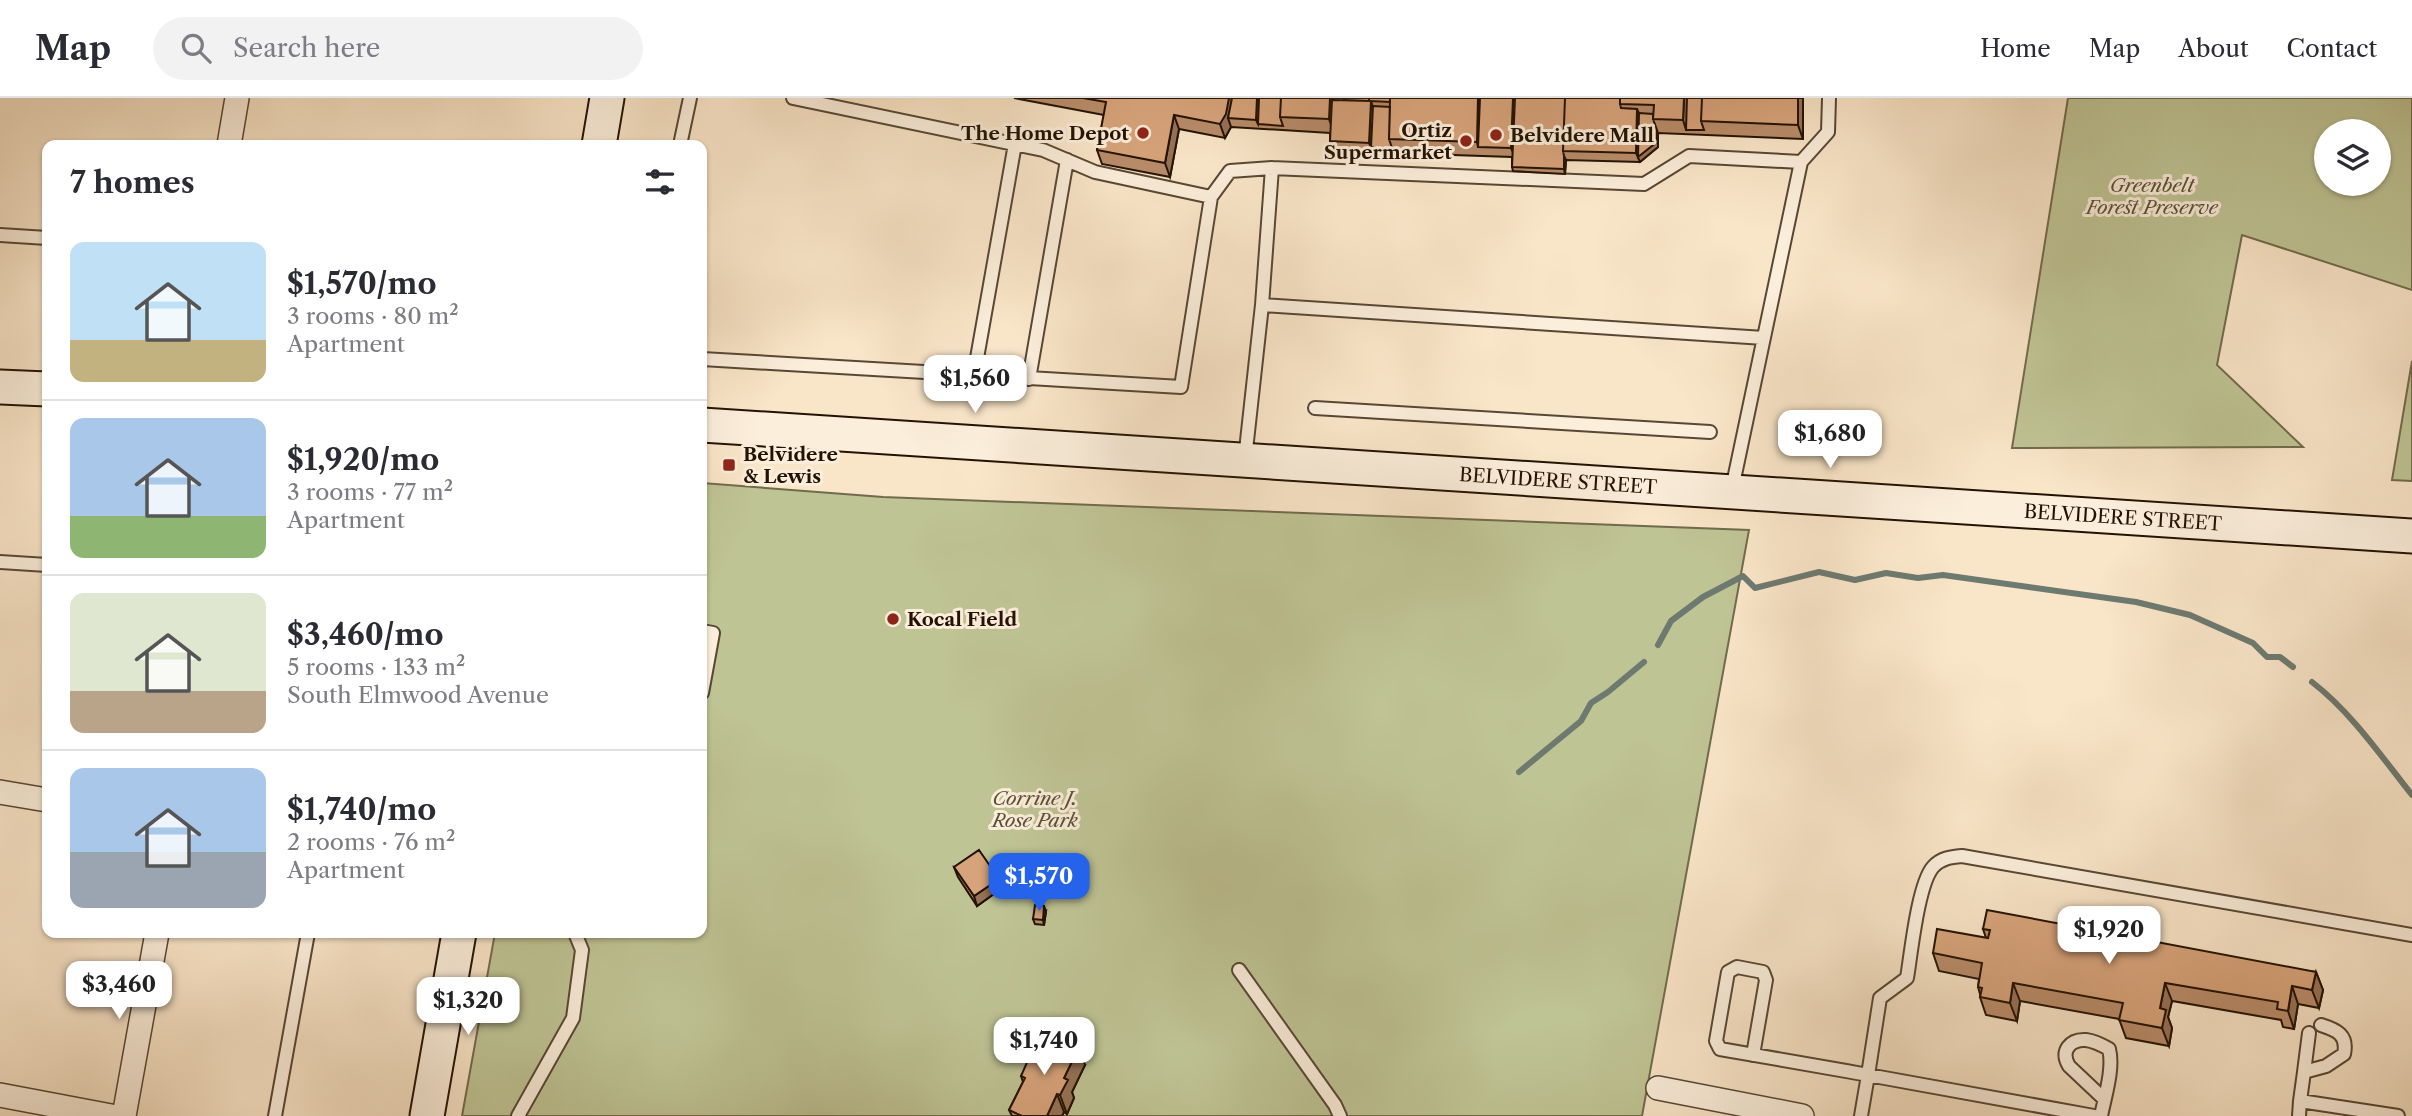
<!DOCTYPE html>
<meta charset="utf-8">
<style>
:root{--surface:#fff;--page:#f2f2f3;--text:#2b2b33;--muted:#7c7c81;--line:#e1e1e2;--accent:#2563eb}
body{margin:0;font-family:"Libre Caslon Text",serif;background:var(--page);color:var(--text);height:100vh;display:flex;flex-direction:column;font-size:26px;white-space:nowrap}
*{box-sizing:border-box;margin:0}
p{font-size:23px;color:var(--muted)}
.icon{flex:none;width:38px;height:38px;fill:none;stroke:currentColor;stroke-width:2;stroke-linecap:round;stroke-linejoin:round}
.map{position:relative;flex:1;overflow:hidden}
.drawer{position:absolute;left:42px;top:42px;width:665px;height:798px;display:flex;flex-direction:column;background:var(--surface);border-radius:14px;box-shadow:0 2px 5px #0004}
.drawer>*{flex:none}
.fabs{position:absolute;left:2314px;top:21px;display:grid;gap:14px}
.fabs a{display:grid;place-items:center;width:77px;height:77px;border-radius:50%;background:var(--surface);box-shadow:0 2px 5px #0004;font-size:35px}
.price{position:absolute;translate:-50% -60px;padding:0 16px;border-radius:14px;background:#fff;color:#222;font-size:23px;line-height:46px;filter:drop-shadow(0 2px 4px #0008)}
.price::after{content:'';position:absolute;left:50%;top:42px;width:21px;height:16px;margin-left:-10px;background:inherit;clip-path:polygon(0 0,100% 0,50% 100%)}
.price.on{background:var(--accent);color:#fff}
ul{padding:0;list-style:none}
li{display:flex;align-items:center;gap:21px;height:175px;padding:0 28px}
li+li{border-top:2px solid var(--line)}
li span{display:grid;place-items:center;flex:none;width:196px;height:140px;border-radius:14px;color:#555}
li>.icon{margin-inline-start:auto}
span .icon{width:84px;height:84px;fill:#fffc;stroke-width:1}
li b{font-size:30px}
h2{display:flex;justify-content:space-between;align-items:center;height:84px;padding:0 28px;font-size:30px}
header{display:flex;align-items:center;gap:42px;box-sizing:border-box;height:98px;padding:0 35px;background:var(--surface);border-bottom:2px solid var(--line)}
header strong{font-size:33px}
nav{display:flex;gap:38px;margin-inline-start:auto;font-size:24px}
.search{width:490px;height:63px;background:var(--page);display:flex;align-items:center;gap:18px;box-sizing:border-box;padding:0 24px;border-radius:38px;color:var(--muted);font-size:26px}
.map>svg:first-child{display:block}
.green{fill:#bfc495;stroke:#716b4c;stroke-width:2;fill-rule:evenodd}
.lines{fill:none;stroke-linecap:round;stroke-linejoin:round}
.stream{stroke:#6d7a70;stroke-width:6}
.lane-casing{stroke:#584734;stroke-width:16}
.street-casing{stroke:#584734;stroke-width:26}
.secondary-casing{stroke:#231203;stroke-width:37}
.lane{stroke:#fbeedb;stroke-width:12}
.street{stroke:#fbeedb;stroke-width:23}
.secondary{stroke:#fbeedb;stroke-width:33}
.wall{fill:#b98c6a;stroke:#231203;stroke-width:2}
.shaded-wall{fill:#967256;stroke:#231203;stroke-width:2}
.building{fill:#d7a37b;stroke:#231203;stroke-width:2}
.poi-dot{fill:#8f2418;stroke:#fbeedb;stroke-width:2.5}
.labels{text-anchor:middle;stroke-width:6;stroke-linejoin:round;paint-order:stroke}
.poi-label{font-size:19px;font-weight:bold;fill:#231203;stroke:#fbeedb;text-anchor:start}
.park-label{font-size:19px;font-style:italic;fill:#5a5036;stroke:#fbeedb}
.street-label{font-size:19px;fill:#231203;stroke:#fbeedb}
</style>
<header>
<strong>Map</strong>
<div class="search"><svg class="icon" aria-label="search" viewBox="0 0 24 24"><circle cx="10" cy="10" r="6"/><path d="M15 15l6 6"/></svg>Search here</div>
<nav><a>Home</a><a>Map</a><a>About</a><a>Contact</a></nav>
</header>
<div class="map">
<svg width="2412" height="1018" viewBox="0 0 2412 1018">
<rect width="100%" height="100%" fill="#f9e5c8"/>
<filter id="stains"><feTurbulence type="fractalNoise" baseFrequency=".00286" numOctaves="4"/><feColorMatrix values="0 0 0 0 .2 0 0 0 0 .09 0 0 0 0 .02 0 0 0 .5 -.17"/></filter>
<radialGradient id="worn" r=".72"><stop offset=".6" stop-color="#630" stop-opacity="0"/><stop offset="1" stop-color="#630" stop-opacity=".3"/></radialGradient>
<path class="green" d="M2068,0H2412V192L2242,137L2217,267L2303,349L2012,350ZM2326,33H2378V86H2326Z
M2412,263V383L2392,382Z
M702,385L883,399L1749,432L1642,1018H462L495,835H702Z"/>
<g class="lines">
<path class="stream" d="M1658,547L1671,523L1703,499L1743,478L1755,490L1819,474L1855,482L1886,475L1918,480L1943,477L2136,504L2190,517L2253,545L2267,559H2280L2293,569
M2312,584C2352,615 2381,658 2412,697
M1519,674L1581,623L1591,605L1608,594L1644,564"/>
<g class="lane-casing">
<path id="lane" d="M793,0L1043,52L1095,74L1211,99L1230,73L1272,70L1644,86L1689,58L1801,64
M680,47L690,0
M0,137L47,140
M1262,207L1764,240
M702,261L1181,289L1211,99
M974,277L1015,46
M1029,281L1067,62
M1315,310L1710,334
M1245,361L1262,207L1272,70
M1732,391L1801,64L1828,34L1829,0
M0,464L47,467
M702,533L713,535L702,595
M1239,872L1335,1007L1340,1018
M1753,957L1766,882L1763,874L1737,869L1728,874L1716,943L1720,951C1770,960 1819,968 1868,977L1880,900L1907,880C1911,856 1918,786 1933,769C1941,760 1951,759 1962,758L2412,837
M2304,974L2309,935
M2300,1003L2304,974L2326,968L2344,956C2348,937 2337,932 2321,927
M275,1018L308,835
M518,1018L573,920L582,852L575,835
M1861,1018L1868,977L2094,1018
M2101,1018C2105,998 2114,970 2109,951C2102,947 2094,943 2086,942C2070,941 2060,953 2069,968L2104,1001
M2299,1018L2300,1003L2398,1018"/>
</g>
<g class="street-casing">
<path id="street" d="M229,47L237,0
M0,694L47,702
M1658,990L1802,1018
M0,997L111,1018
M124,1018L157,835"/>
</g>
<g class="secondary-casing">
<g id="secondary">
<path d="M599,47L607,0"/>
<path d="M0,289L47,291"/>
<path id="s1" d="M702,327L2412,438"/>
<path d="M427,1018L459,835"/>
</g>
</g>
<use href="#lane" class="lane"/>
<use href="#street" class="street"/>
<use href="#secondary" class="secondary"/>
</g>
<path class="wall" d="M1014,0H1803V41L1658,35V49L1640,64L1566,62L1565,76L1513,73L1512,69V59L1333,53L1330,43V35L1231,29L1225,40L1179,31L1170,79L1102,66L1097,52L1104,17Z
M954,769L999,781L1002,790L977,808L958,779Z
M1046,813L1044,827L1035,826L1033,821Z
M1983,831L2316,874L2323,892L2319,910L2298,906L2294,931L2283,929L2281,922L2172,903L2168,919L2172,930L2169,948L2126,940L2119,921L2020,903L2017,923L1986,917L1980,899V896L1978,889L1979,881L1939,873L1933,855L1986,840Z
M1032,964L1085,967L1072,994L1074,1000L1067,1016L1064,1014L1062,1018H1012L1009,1012L1023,984L1021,978Z"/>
<path class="shaded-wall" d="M1229,0H1233L1228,20L1231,29L1225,40L1220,26Z
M1256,0H1261L1258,26L1256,22Z
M1330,0H1331L1335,11L1334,35L1329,21Z
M1478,0H1484L1478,49L1477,44Z
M1513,0H1517L1515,59L1511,50Z
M1684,0H1689L1686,32L1683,22Z
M1798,0H1803V41L1798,27Z
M1371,3L1374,13L1371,49L1369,45Z
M1637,11L1641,20L1657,32L1658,35V49L1640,64L1636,55Z
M1174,17L1179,31L1170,79L1165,65Z
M1564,58L1566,62L1565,76L1564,71Z
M999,781L1002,790L977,808L974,798Z
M1044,808L1046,813L1044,827L1043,822Z
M2316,874L2323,892L2319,910L2312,892Z
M2013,885L2020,903L2017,923L2010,905Z
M2165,885L2172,903L2168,919L2172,930L2169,948L2162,930L2160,910Z
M2292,888L2298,906L2294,931L2288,913Z
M1079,949L1085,967L1072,994L1074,1000L1067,1016L1060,997L1064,980Z
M1057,996L1064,1014L1062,1018H1047Z"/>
<path class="building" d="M1083,0H1229L1226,16L1220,26L1174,17L1165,65L1097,52L1106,4Z
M1232,0H1257L1256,22L1228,20Z
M1259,0H1281L1280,19L1283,28L1258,26Z
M1281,0H1330L1329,21L1280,19Z
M1344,0H1369V3L1344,2Z
M1369,0H1390V4L1371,3L1369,45L1330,43L1332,2L1369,3Z
M1390,0H1478L1477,44L1389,41Z
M1480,0H1513L1511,50L1478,49Z
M1515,0H1565L1563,53L1564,58V71L1512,69Z
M1565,0H1620V6L1621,10L1637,11L1636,55L1563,53Z
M1620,0H1684L1683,22L1653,21L1654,7L1620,6Z
M1687,0H1702L1701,23L1704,32H1686Z
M1702,0H1798V27L1701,23Z
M1373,8L1390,9L1389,41L1392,50L1371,49Z
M1639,15L1653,16V21L1657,32V44L1638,59Z
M979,752L999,781L974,798L954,769Z
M1035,807L1044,808L1043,822L1033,821Z
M1987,812L2316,874L2312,892L2292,888L2288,913L2277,911L2278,904L2165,885L2160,910L2166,912L2162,930L2119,922L2123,905L2013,885L2010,905L1980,899L1982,890L1978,889L1982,865L1933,855L1937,831L1988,840L1990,832L1983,831Z
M1046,933L1079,949L1064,980L1068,982L1060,997L1057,996L1047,1018H1022L1009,1012L1025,980L1021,978L1028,962L1032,964Z"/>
<g class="poi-dot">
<circle cx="1143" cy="35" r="7"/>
<circle cx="1496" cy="37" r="7"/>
<circle cx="1466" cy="43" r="7"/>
<rect x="722" y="360" width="14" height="14" rx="3.5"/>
<circle cx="893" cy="521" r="7"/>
</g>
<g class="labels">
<g class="poi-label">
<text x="1452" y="39" text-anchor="end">Ortiz<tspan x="1452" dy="22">Supermarket</tspan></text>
<text x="1129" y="42" text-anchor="end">The Home Depot</text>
<text x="1510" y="44">Belvidere Mall</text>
<text x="743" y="363">Belvidere<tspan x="743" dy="22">&amp; Lewis</tspan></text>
<text x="907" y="528">Kocal Field</text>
</g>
<g class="park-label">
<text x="2152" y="94">Greenbelt<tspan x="2152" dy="22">Forest Preserve</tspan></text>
<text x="1035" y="707">Corrine J.<tspan x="1035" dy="22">Rose Park</tspan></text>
</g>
<g class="street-label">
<text dy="7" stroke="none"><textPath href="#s1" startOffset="858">BELVIDERE STREET</textPath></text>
<text dy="7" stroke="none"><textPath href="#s1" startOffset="1424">BELVIDERE STREET</textPath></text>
</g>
</g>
<rect width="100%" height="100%" filter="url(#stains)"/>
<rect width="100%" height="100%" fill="url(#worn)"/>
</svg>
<div class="fabs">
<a><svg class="icon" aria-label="layers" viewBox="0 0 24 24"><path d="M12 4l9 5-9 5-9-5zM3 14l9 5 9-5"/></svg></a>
</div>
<b class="price" style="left:975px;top:317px">$1,560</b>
<b class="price" style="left:1830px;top:372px">$1,680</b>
<b class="price on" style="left:1039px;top:815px">$1,570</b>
<b class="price" style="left:2109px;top:868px">$1,920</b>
<b class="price" style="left:119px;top:923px">$3,460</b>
<b class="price" style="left:468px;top:939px">$1,320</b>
<b class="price" style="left:1044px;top:979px">$1,740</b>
<section class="drawer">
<h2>7 homes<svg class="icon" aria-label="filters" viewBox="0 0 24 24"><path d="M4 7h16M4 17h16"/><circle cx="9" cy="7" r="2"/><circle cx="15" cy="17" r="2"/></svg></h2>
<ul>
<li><span style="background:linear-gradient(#bfe0f5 70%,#c2b280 0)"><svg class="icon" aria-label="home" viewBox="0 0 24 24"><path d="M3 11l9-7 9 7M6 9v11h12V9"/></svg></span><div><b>$1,570/mo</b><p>3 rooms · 80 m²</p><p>Apartment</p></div></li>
<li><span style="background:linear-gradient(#a9c7e8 70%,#8fb573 0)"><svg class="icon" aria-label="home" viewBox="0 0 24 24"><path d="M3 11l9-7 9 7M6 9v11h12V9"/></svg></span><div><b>$1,920/mo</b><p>3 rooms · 77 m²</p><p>Apartment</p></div></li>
<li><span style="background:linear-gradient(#dfe7d0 70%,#b9a48a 0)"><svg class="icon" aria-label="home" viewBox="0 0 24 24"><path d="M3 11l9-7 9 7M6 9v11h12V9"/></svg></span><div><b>$3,460/mo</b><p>5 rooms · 133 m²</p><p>South Elmwood Avenue</p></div></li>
<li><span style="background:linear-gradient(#a9c7e8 60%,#9aa5b1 0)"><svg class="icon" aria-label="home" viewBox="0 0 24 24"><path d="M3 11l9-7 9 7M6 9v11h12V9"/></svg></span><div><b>$1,740/mo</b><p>2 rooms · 76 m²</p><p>Apartment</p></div></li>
</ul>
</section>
</div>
